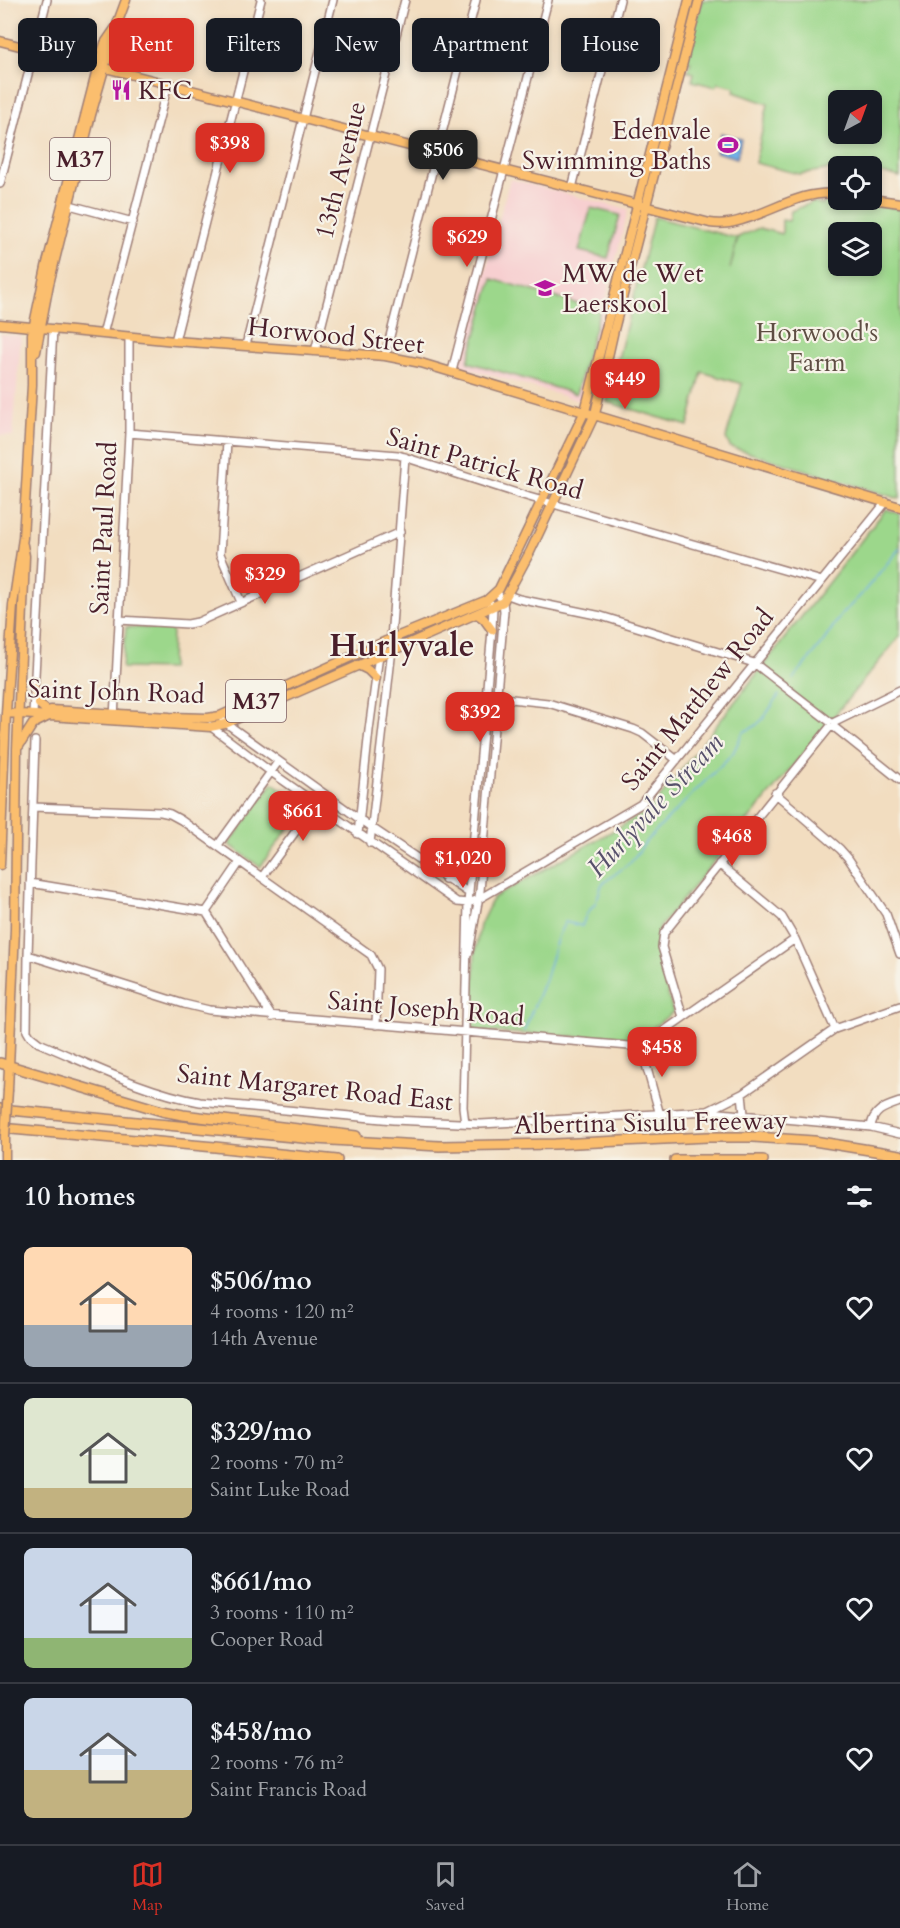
<!DOCTYPE html>
<meta charset="utf-8">
<style>
:root{--surface:#171b24;--page:#242831;--text:#f1f3f6;--muted:#9ea1a6;--line:#363941;--accent:#d93025}
body{margin:0;font-family:Cardo,serif;background:var(--page);color:var(--text);height:100vh;display:flex;flex-direction:column;font-size:22px;white-space:nowrap}
*{box-sizing:border-box;margin:0}
p{font-size:20px;color:var(--muted)}
.icon{flex:none;width:33px;height:33px;fill:none;stroke:currentColor;stroke-width:2;stroke-linecap:round;stroke-linejoin:round}
.map{position:relative;height:1160px;overflow:hidden}
.drawer{display:flex;flex-direction:column;background:var(--surface);flex:1}
.drawer>*{flex:none}
.top-card{position:absolute;left:18px;top:18px;width:864px;height:54px;display:flex;gap:12px}
.needle{width:39px;rotate:41deg}
.buttons{position:absolute;left:828px;top:90px;display:grid;gap:12px}
.buttons a{display:grid;place-items:center;width:54px;height:54px;border-radius:9px;background:var(--surface);box-shadow:0 3px 9px #0003;font-size:30px}
.price{position:absolute;translate:-50% -51px;padding:0 14px;border-radius:12px;background:var(--accent);color:#fff;font-size:20px;line-height:39px;filter:drop-shadow(0 2px 3px #0008)}
.price::after{content:'';position:absolute;left:50%;top:36px;width:18px;height:14px;margin-left:-9px;background:inherit;clip-path:polygon(0 0,100% 0,50% 100%)}
.price.current{background:#222;color:#fff}
ul{padding:0;list-style:none}
li{display:flex;align-items:center;gap:18px;height:150px;padding:0 24px}
li+li{border-top:2px solid var(--line)}
li span{display:grid;place-items:center;flex:none;width:168px;height:120px;border-radius:9px;color:#555}
li>.icon{margin-inline-start:auto}
span .icon{width:72px;height:72px;fill:#fffc;stroke-width:1}
li b{font-size:26px}
h2{display:flex;justify-content:space-between;align-items:center;height:72px;padding:0 24px;font-size:26px}
.pill{padding:0 21px;border-radius:9px;background:var(--surface);box-shadow:0 3px 9px #0003;font-size:21px;line-height:54px}
.pill.current{background:var(--accent);color:#fff}
.menu{display:flex;justify-content:space-around;align-items:center;height:84px;border-top:2px solid var(--line);background:var(--surface);font-size:16px;color:var(--muted)}
.menu a{display:grid;justify-items:center;gap:3px}
.menu .current{color:var(--accent)}
.map>svg:first-child{display:block}
.built{fill:#f7cfd0}
.green{fill:#9cd78b;stroke:#737b5b;stroke-width:1.5;fill-rule:evenodd}
.water{fill:#72afe4;stroke:#5e6788;stroke-width:1.5}
.lines{fill:none;stroke-linecap:round;stroke-linejoin:round}
.stream{stroke:#72afe4;stroke-width:1.5}
.minor-casing{stroke:#9e7e76;stroke-width:10}
.major-casing{stroke:#9e7e76;stroke-width:11}
.highway-casing{stroke:#9e7e76;stroke-width:12}
.minor{stroke:#fff;stroke-width:7}
.major{stroke:#fbbe6e;stroke-width:8}
.highway{stroke:#fbbe6e;stroke-width:9}
.major-bridge-casing{stroke:#9e7e76;stroke-width:11;stroke-linecap:butt}
.major-bridge{stroke:#fbbe6e;stroke-width:8}
.labels{text-anchor:middle;stroke-width:4.5;stroke-linejoin:round;paint-order:stroke}
.shield{fill:#f7f3e8;stroke:#7e5f64;stroke-width:1.5}
.shield-label{font-size:24px;font-weight:bold;fill:#4a1f2b}
.poi-label{font-size:26px;fill:#4a1f2b;stroke:#f7f3e8;text-anchor:start}
.street-label{font-size:26px;fill:#4a1f2b;stroke:#f7f3e8}
.park-label{font-size:26px;fill:#5e4d43;stroke:#f7f3e8}
.water-label{font-size:27px;font-style:italic;fill:#58516c;stroke:#f7f3e8}
.district-label{font-size:32px;font-weight:bold;fill:#4a1f2b;stroke:#f7f3e8}
</style>
<div class="map">
<svg width="900" height="1160" viewBox="0 0 900 1160">
<rect width="100%" height="100%" fill="#f7f3e8"/>
<filter id="ink" filterUnits="userSpaceOnUse"><feTurbulence type="fractalNoise" baseFrequency=".0167" numOctaves="2"/><feDisplacementMap in="SourceGraphic" scale="12" xChannelSelector="R" yChannelSelector="G"/><feConvolveMatrix kernelMatrix="1 2 1 2 8 2 1 2 1" color-interpolation-filters="sRGB"/></filter>
<filter id="wash" filterUnits="userSpaceOnUse"><feTurbulence type="fractalNoise" baseFrequency=".008" numOctaves="4" result="noise"/><feDisplacementMap in="SourceGraphic" scale="24" xChannelSelector="R" yChannelSelector="G"/><feGaussianBlur stdDeviation="1.35" result="paint"/><feColorMatrix in="noise" values="0 0 0 0 0 0 0 0 0 0 0 0 0 0 0 0 0 1.4 0 .05"/><feComposite in="paint" operator="in"/></filter>
<g filter="url(#wash)">
<rect width="100%" height="100%" fill="#f2ddc0"/>
<path class="built" d="M510,179L628,210L581,401L460,366Z
M0,334L21,336L13,436L0,435Z"/>
<path class="green" d="M702,0H900V177L872,171V166H838V168L799,174L755,163L768,104L734,92L735,87L718,83L716,87L692,81L694,73L688,71L691,61L685,62ZM838,100H872V134H838Z
M813,202L823,205L824,202L900,208V499L730,447L726,438L742,384L702,372L688,426L607,402L654,217L737,238L730,269L738,237L759,228L782,234V220L789,221L791,211ZM838,232H872V266H838Z
M591,208L620,215L608,258L579,251Z
M492,279L600,310L576,394L468,362Z
M886,509L900,514V636L660,927L655,948L673,1012L637,1040L473,1031L475,953L480,925L493,898L650,810Z
M126,627L172,629L171,669L122,668Z
M273,783L305,806L260,867L229,844Z"/>
<path class="water" d="M721,133L741,139L737,158L716,152Z"/>
<g class="lines">
<path class="stream" d="M793,679L823,642L841,615L860,596L900,548
M524,1031L545,979L558,936L565,922L582,926L586,915L596,902L602,884L631,862L647,840L733,753L743,732L754,727L763,719L779,695"/>
</g>
</g>
<g filter="url(#ink)">
<g class="lines">
<g class="minor-casing">
<path id="minor" d="M0,184L47,0
M572,188L620,0
M66,204L133,222
M103,334L168,84
M175,341L261,0
M246,345L333,0
M315,351L405,0
M385,356L476,0
M452,371L548,0
M129,433L398,455L529,497L822,581
M227,442L220,554L241,602
M508,595L519,599L601,616L754,663L829,721
M119,620L188,624L198,622L400,532
M391,639L405,457
M493,697L548,703L633,729L642,733L677,760
M33,714L53,329
M114,718L129,433V337
M223,721L372,828L469,893
M835,722L900,690
M210,726L271,772L457,902L468,903L479,899L641,804L886,502
M834,727L900,780
M35,741L28,955L27,1031L30,1036L39,1043C92,1065 144,1092 200,1102L393,1120L481,1124L708,1111L742,1094L835,1029L900,1006
M775,793L840,849L848,858L886,914L900,954
M33,807L161,812L170,814L181,820L371,955L378,969L376,1025
M358,834L369,730L379,655L386,641
M370,843L392,649L396,637
M218,845L278,762
M719,864L782,917L795,939L835,1029
M262,877L312,809L321,793
M445,879L459,877L470,869
M30,883L206,912L272,1017
M206,912L240,862
M469,952L480,891L504,611L503,602L497,592
M28,955L184,1004L209,1010L641,1047L795,939
M683,1017L662,947L664,933L830,727
M641,1047L660,1115
M742,1094L744,1114
M710,1112L871,1127L900,1134
M465,1123L463,1107L468,903L492,630L493,607L490,603
M871,1127C873,1110 885,1107 900,1102"/>
</g>
<g class="major-casing">
<path id="major" d="M0,41L710,223C716,224 722,224 729,223C766,217 799,189 838,194
M872,199L900,203
M0,324L175,341L385,356L421,363L900,507
M36,352L49,284L91,115L116,27L126,0
M477,614L484,619L492,630
M358,665L368,670L376,678
M34,688L39,704L46,710
M51,710L170,717L208,718L220,716L386,641L487,600L499,589L585,411L689,0
M6,713L210,727L225,724L503,602L530,552L595,414L614,330L699,0
M19,746L33,724L49,716
M0,865L6,713L13,605L23,538L32,385V334L46,267L98,66L105,43L116,27
M8,1090L15,929L17,749L23,608L25,556L23,545
M5,1160V1136"/>
</g>
<g class="highway-casing">
<path id="highway" d="M0,1063L162,1111L183,1115L356,1136
M0,1109L314,1139L439,1146L555,1144L708,1137H753L814,1141L900,1155
M0,1128L215,1147L337,1160
M675,1160H763"/>
</g>
<use href="#minor" class="minor"/>
<use href="#major" class="major"/>
<use href="#highway" class="highway"/>
<g class="major-bridge-casing">
<path id="major-bridge" d="M5,1136L8,1090"/>
</g>
<use href="#major-bridge" class="major-bridge"/>
</g>
</g>
<defs>
<g id="restaurant-bare" transform="scale(1.62)"><path d="M-5-6h1v4h1v-4h1v4h1v-4h1v5L-1.5 .5V6h-2V.5L-5-1ZM5-6V6H3V1.5H1.5Q1.5-4 5-6Z" fill="#b5179e" stroke="#f7f3e8" stroke-width="2.5" paint-order="stroke"/></g>
<g id="stadium-bare" transform="scale(1.62)"><path d="M0-5a6.5 5 0 1 0 0 10a6.5 5 0 1 0 0-10ZM-3.5-1.8h7v3.6h-7Z" fill="#b5179e" stroke="#f7f3e8" stroke-width="2.5" paint-order="stroke"/></g>
<g id="school-bare" transform="scale(1.62)"><path d="M0-5L7-2L0 1L-7-2ZM-4 1L0 2.5L4 1V4Q0 6-4 4Z" fill="#b5179e" stroke="#f7f3e8" stroke-width="2.5" paint-order="stroke"/></g>
</defs>
<g fill-rule="evenodd">
<use href="#restaurant-bare" x="121" y="90"/>
<use href="#stadium-bare" x="728" y="145"/>
<use href="#school-bare" x="545" y="288"/>
</g>
<g class="labels">
<g class="shield">
<rect x="50" y="138" width="60" height="42" rx="4.5"/>
<rect x="226" y="680" width="60" height="42" rx="4.5"/>
</g>
<g class="shield-label">
<text x="80" y="167">M37</text>
<text x="256" y="709">M37</text>
</g>
<g class="poi-label">
<text x="138" y="99">KFC</text>
<text x="711" y="139" text-anchor="end">Edenvale<tspan x="711" dy="30">Swimming Baths</tspan></text>
<text x="562" y="282">MW de Wet<tspan x="562" dy="30">Laerskool</tspan></text>
</g>
<g class="street-label">
<text transform="translate(340 170) rotate(-76)" y="9">13th Avenue</text>
<text transform="translate(336 335) rotate(6)" y="9">Horwood Street</text>
<text transform="translate(485 463) rotate(16)" y="9">Saint Patrick Road</text>
<text transform="translate(103 528) rotate(-87)" y="9">Saint Paul Road</text>
<text transform="translate(116 691) rotate(2)" y="9">Saint John Road</text>
<text transform="translate(697 699) rotate(-51)" y="9">Saint Matthew Road</text>
<text transform="translate(426 1008) rotate(5)" y="9">Saint Joseph Road</text>
<text transform="translate(315 1087) rotate(6)" y="9">Saint Margaret Road East</text>
<text transform="translate(651 1122) rotate(-1)" y="9">Albertina Sisulu Freeway</text>
</g>
<g class="park-label">
<text x="817" y="341">Horwood's<tspan x="817" dy="30">Farm</tspan></text>
</g>
<g class="water-label">
<text transform="translate(655 805) rotate(-47)" y="9">Hurlyvale Stream</text>
</g>
<g class="district-label">
<text x="402" y="656">Hurlyvale</text>
</g>
</g>
</svg>
<div class="buttons">
<a><svg class="needle" viewBox="-14 -14 28 28"><path d="M0-13l5 13h-10z" fill="#e53935"/><path d="M0 13l5-13h-10z" fill="#9ea1a6"/></svg></a>
<a><svg class="icon" aria-label="locate" viewBox="0 0 24 24"><circle cx="12" cy="12" r="6"/><path d="M12 2v4M12 18v4M2 12h4M18 12h4"/></svg></a>
<a><svg class="icon" aria-label="layers" viewBox="0 0 24 24"><path d="M12 4l9 5-9 5-9-5zM3 14l9 5 9-5"/></svg></a>
</div>
<b class="price" style="left:230px;top:174px">$398</b>
<b class="price current" style="left:443px;top:181px">$506</b>
<b class="price" style="left:467px;top:268px">$629</b>
<b class="price" style="left:625px;top:410px">$449</b>
<b class="price" style="left:265px;top:605px">$329</b>
<b class="price" style="left:480px;top:743px">$392</b>
<b class="price" style="left:303px;top:842px">$661</b>
<b class="price" style="left:732px;top:867px">$468</b>
<b class="price" style="left:463px;top:889px">$1,020</b>
<b class="price" style="left:662px;top:1078px">$458</b>
<div class="top-card">
<a class="pill">Buy</a>
<a class="pill current">Rent</a>
<a class="pill">Filters</a>
<a class="pill">New</a>
<a class="pill">Apartment</a>
<a class="pill">House</a>
</div>
</div>
<section class="drawer">
<h2>10 homes<svg class="icon" aria-label="filters" viewBox="0 0 24 24"><path d="M4 7h16M4 17h16"/><circle cx="9" cy="7" r="2"/><circle cx="15" cy="17" r="2"/></svg></h2>
<ul>
<li><span style="background:linear-gradient(#ffd9b3 65%,#9aa5b1 0)"><svg class="icon" aria-label="home" viewBox="0 0 24 24"><path d="M3 11l9-7 9 7M6 9v11h12V9"/></svg></span><div><b>$506/mo</b><p>4 rooms · 120 m²</p><p>14th Avenue</p></div><svg class="icon" aria-label="heart" viewBox="0 0 24 24"><path d="M12 20l-8-8c-3-5 5-10 8-4 3-6 11-1 8 4z"/></svg></li>
<li><span style="background:linear-gradient(#dfe7d0 75%,#c2b280 0)"><svg class="icon" aria-label="home" viewBox="0 0 24 24"><path d="M3 11l9-7 9 7M6 9v11h12V9"/></svg></span><div><b>$329/mo</b><p>2 rooms · 70 m²</p><p>Saint Luke Road</p></div><svg class="icon" aria-label="heart" viewBox="0 0 24 24"><path d="M12 20l-8-8c-3-5 5-10 8-4 3-6 11-1 8 4z"/></svg></li>
<li><span style="background:linear-gradient(#c9d6e8 75%,#8fb573 0)"><svg class="icon" aria-label="home" viewBox="0 0 24 24"><path d="M3 11l9-7 9 7M6 9v11h12V9"/></svg></span><div><b>$661/mo</b><p>3 rooms · 110 m²</p><p>Cooper Road</p></div><svg class="icon" aria-label="heart" viewBox="0 0 24 24"><path d="M12 20l-8-8c-3-5 5-10 8-4 3-6 11-1 8 4z"/></svg></li>
<li><span style="background:linear-gradient(#c9d6e8 60%,#c2b280 0)"><svg class="icon" aria-label="home" viewBox="0 0 24 24"><path d="M3 11l9-7 9 7M6 9v11h12V9"/></svg></span><div><b>$458/mo</b><p>2 rooms · 76 m²</p><p>Saint Francis Road</p></div><svg class="icon" aria-label="heart" viewBox="0 0 24 24"><path d="M12 20l-8-8c-3-5 5-10 8-4 3-6 11-1 8 4z"/></svg></li>
</ul>
</section>
<nav class="menu">
<a class="current"><svg class="icon" aria-label="map" viewBox="0 0 24 24"><path d="M3 6l6-2 6 2 6-2v14l-6 2-6-2-6 2zM9 4v14M15 6v14"/></svg>Map</a>
<a><svg class="icon" aria-label="saved" viewBox="0 0 24 24"><path d="M7 4h10v16l-5-4-5 4z"/></svg>Saved</a>
<a><svg class="icon" aria-label="home" viewBox="0 0 24 24"><path d="M3 11l9-7 9 7M6 9v11h12V9"/></svg>Home</a>
</nav>
